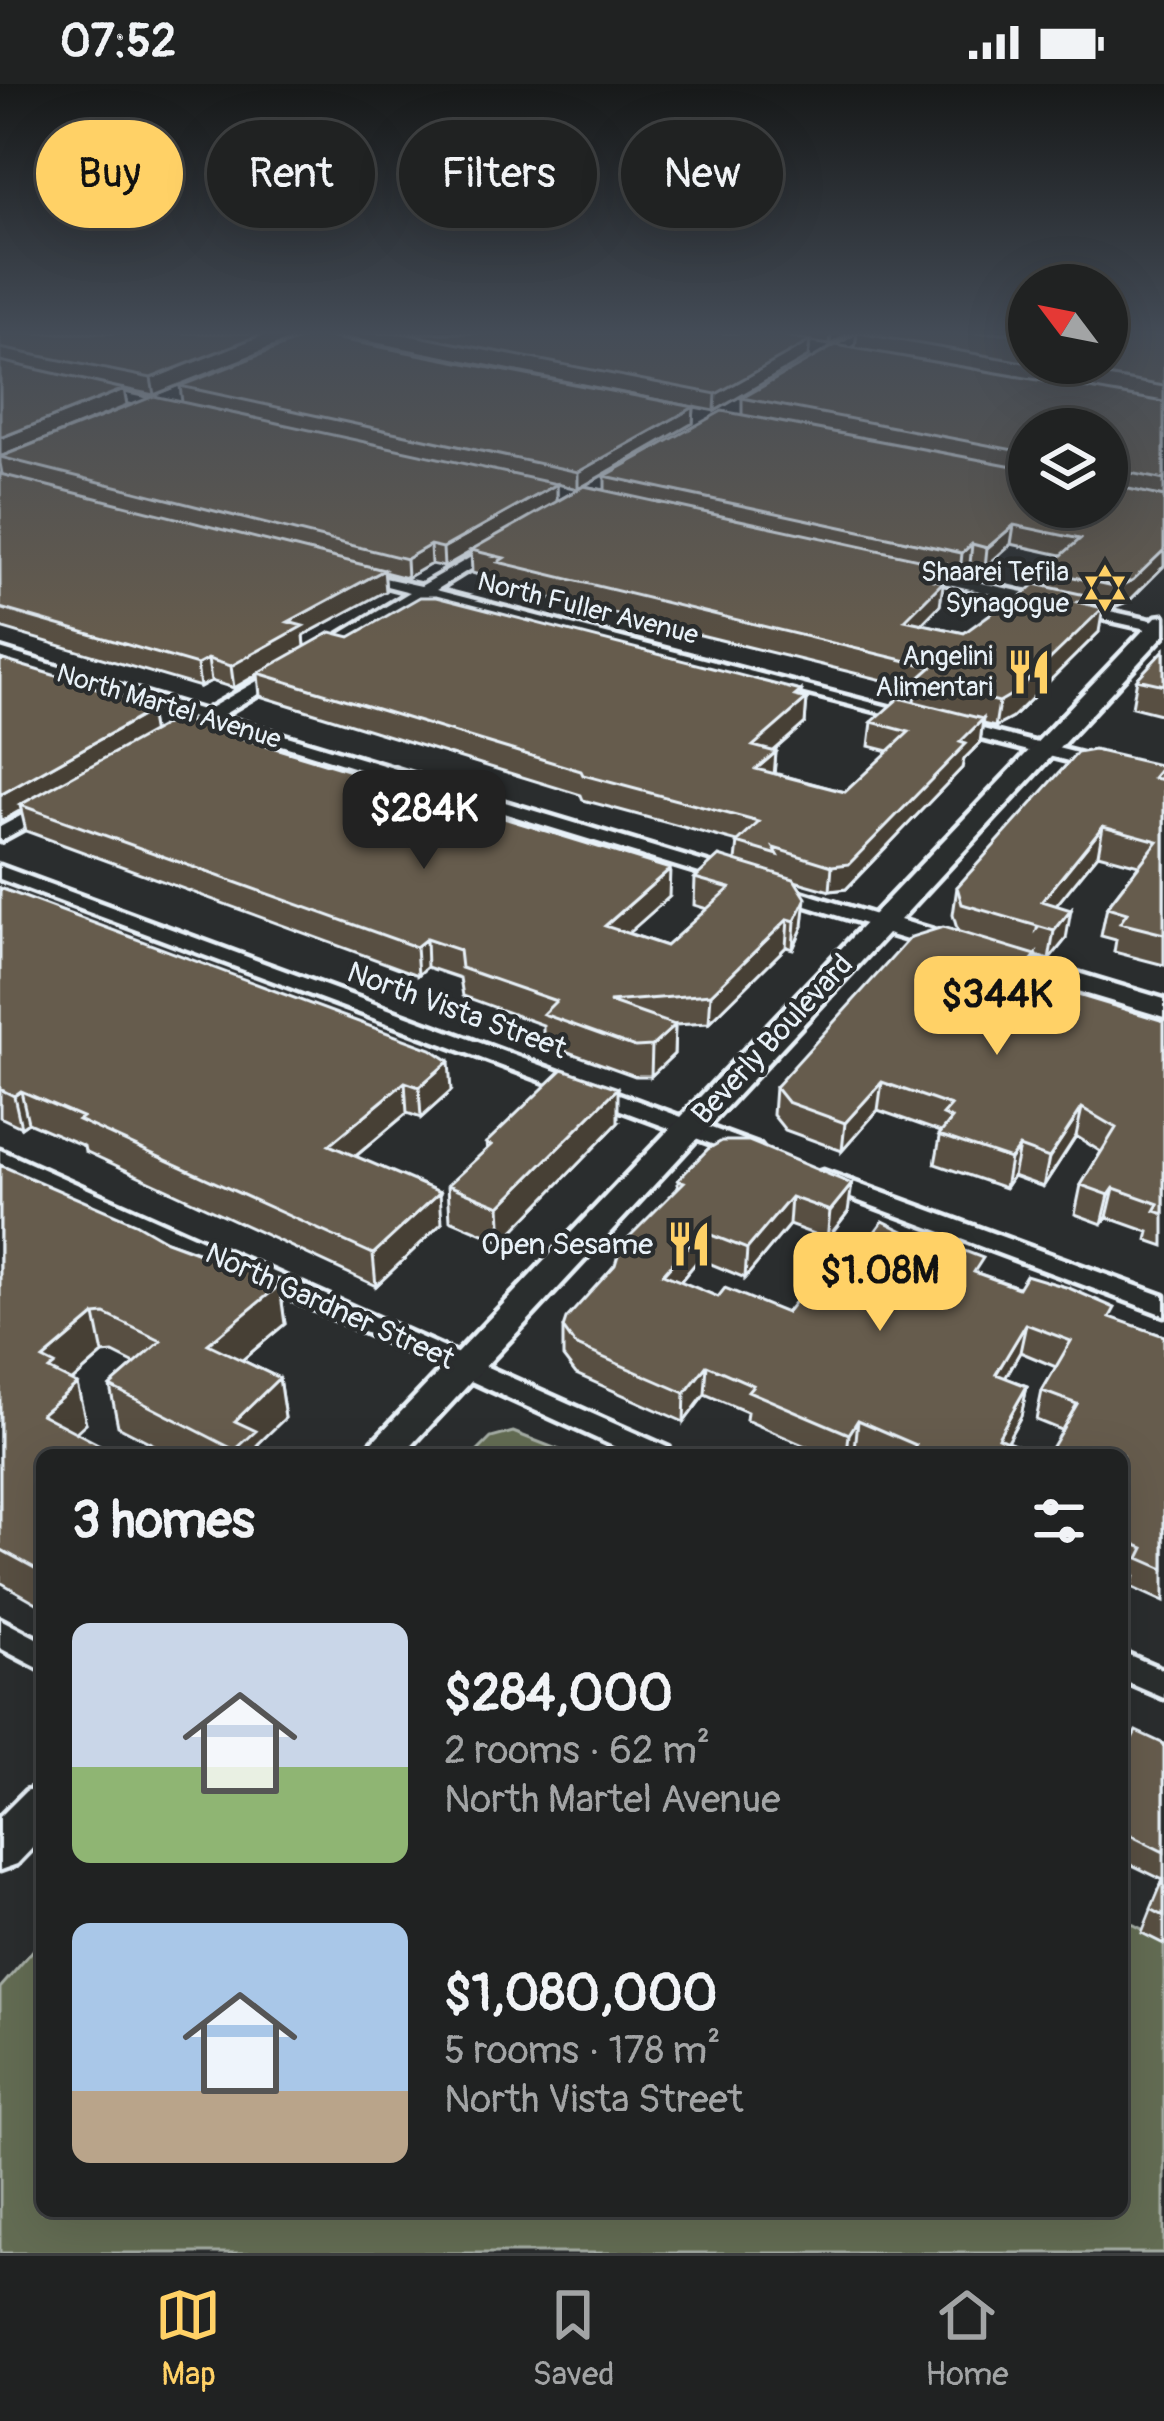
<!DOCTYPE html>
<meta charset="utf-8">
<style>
:root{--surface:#202222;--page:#2d2f2f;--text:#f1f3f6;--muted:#a2a4a5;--line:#3d3f40;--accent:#ffd166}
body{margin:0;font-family:Pangolin,sans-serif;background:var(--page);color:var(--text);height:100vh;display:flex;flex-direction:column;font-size:45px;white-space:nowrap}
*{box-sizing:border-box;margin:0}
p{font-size:39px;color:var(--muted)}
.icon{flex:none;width:66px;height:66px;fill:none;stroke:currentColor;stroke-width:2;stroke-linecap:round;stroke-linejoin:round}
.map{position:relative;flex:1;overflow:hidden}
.sheet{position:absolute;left:36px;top:1365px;width:1092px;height:768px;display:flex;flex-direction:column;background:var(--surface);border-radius:18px;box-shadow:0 12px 48px #0002,0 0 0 3px var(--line)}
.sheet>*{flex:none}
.hud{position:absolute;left:36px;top:36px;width:1092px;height:108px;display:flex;gap:24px}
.needle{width:78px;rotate:302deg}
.tools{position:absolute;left:1008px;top:180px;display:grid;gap:24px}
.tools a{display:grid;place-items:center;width:120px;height:120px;border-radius:50%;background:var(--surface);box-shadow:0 12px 48px #0002,0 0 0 3px var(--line);font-size:60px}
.price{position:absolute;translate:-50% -102px;padding:0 27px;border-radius:24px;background:var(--accent);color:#111;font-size:39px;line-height:78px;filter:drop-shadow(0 3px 6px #0008)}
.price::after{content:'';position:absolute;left:50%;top:72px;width:36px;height:27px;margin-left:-18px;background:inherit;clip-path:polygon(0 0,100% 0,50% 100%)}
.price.active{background:#222;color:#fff}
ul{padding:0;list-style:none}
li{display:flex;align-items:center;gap:36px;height:300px;padding:0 36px}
li span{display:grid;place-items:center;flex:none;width:336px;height:240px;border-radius:18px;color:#555}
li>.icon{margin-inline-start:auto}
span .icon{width:144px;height:144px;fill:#fffc;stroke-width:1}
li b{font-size:51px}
h2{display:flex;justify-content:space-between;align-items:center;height:144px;padding:0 36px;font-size:51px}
.tag{padding:0 42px;border-radius:54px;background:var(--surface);box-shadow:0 12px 48px #0002,0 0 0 3px var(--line);font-size:42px;line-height:108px}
.tag.active{background:var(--accent);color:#111}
.status{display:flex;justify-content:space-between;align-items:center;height:84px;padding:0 60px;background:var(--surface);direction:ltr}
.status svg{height:33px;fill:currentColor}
.tabs{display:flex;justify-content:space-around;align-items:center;height:168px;border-top:3px solid var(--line);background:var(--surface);font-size:33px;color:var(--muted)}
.tabs a{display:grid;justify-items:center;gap:6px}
.tabs .active{color:var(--accent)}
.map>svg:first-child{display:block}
.green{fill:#646c53;stroke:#a6aea6;stroke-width:3}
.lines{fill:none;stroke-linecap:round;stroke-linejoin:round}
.street-casing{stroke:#e8f1f8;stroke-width:9}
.secondary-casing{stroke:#e8f1f8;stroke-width:9}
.street{fill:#2a2d2e;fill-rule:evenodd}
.secondary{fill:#2a2d2e;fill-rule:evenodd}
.wall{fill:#584f42;stroke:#e8f1f8;stroke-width:3;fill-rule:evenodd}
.shaded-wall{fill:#474036;stroke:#e8f1f8;stroke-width:3}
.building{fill:#665c4d;stroke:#e8f1f8;stroke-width:3}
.labels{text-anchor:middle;stroke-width:9;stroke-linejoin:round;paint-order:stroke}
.far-poi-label{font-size:27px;fill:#e8f1f8;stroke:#2a2d2e;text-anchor:end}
.far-street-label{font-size:27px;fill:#e8f1f8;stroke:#2a2d2e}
.street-label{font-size:30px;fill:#e8f1f8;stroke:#2a2d2e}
.poi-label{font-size:30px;fill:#e8f1f8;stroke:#2a2d2e;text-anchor:end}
</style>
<div class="status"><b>07:52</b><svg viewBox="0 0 49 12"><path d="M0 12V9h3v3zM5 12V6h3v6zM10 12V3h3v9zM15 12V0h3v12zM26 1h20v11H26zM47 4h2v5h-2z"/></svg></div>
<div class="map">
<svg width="1164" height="2169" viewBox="0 0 1164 2169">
<rect width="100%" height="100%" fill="#2a2d2e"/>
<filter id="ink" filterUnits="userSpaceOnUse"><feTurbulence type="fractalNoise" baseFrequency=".00833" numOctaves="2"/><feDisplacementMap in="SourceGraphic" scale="24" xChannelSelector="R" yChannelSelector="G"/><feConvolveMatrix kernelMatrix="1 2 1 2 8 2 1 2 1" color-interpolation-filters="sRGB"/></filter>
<g filter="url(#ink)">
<path class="green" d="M513,1348L572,1371H474L491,1354Z
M1122,1835L1164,1856V2169H0V1904L42,1856V2127H1122Z"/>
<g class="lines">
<g class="street-casing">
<path id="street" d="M272,249H296L338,260L332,263Z
M859,249H873L822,280L812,278Z
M94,303L172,320L178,324L172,328L90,310Z
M492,461L504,464L436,506L927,633L918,638L425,512L326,570L312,567L410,508L348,492V486L421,502Z
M914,484L1164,539V549L909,491V485Z
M0,565L205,627L278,585H290V591L221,632L743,790L746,794L736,800L729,798L209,639L175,659H163V651L193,634L0,575Z
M951,637L1164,691V701L945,646L942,642Z
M50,716L59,722L57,726L0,757V743Z
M0,782L760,1062L764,1067L752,1074L744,1072L0,795Z
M775,800L888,835L891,839L881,845L768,810L765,806Z
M0,1066L669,1364L673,1371H633L0,1082Z
M823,1087L1164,1212V1231L814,1100L811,1095L814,1090Z
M0,1535L42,1557V1586L0,1564Z
M1122,1568L1164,1586V1614L1122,1596Z"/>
</g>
<g class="secondary-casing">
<path id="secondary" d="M1164,532V551L900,836L1164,915V933L887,850L403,1371H360L1156,533Z
M42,1701V1754L17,1780L0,1786V1733L26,1707Z"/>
</g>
<use href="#street" class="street"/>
<use href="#secondary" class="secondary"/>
</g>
<path class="wall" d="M0,249H286L287,258L154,311L124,305L127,322L182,318L180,302L689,322L321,249H850L830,261L810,258L808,273L715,327L694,323L693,339L584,402L605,406V392L742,331V314L855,264L857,249H1164V482L1129,517L1114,523L1090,518L1099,548L1012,634L995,643L983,640L980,659L964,675L962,684L846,805L830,807L795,797L803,842L793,865L786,863L709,939L675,941L674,970L651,992H635L543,959V941L463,912L460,894L427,883L418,891L26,747L21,726L0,738V575L149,628L152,647L669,813L628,849L666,862L707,825L694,821L695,794L736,777L738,758L583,716L581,711L260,612L258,590L234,604L211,597L200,603L0,544V390H2L0,379ZM1029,345L1107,423H1029ZM557,400L578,405L557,417ZM1011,460L1061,471L1053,479L1048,503L964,549L922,540L940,521L945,486L960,489L970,480L985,483ZM471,467L472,489L498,496V501L915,604L914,618L872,638L869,662L889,667L845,708L774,689L776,668L773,667L805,639L807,615L801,614V607L350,553L305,562L304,551L386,507L384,488L407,494L431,480L444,483Z
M1164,566V631L1132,623L1137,595Z
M1163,682L1160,695L1164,696V881L1114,868L1116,856L1101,852L1107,823L1139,781L1098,770L1056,821L1066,855L1049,876L1036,872L1032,897L1164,937V1162L1147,1156L1149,1148L1107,1133L1102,1140L1075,1130L1081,1101L1101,1068L1076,1052L1043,1103L1013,1092L1005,1104L935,1080L941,1048L878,1026L842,1067L785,1046L773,1031L775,1003L958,848L953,831L957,803Z
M0,804L451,1007L421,1034L407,1029L356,1072L442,1139L376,1202L85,1067L84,1062L28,1038L21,1043L0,1033Z
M618,1039L502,1158L450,1136L448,1101L487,1065L486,1059Z
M708,1065L848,1128L827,1155L789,1141L745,1194L699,1175L680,1198L718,1213L786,1229L868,1157L980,1190L1164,1252V1518L1131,1503L1134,1492L1122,1487V1371L1036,1336L1042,1307L1056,1283L1020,1268L1005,1294L1027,1302L1021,1332L1007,1357L1040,1371H867L855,1366L851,1371H826L746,1336L747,1328L705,1310L684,1338L576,1290L563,1273V1244L678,1104V1096Z
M0,1081L166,1157L279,1196L285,1240L242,1276L279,1294L285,1334L258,1360L259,1371H174L118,1342L110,1302L135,1280L113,1269L103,1270L72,1297L86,1339L42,1371V1522L0,1498Z
M1122,1654L1130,1658L1164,1660V1860L1142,1849L1163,1796L1122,1776Z"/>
<path class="shaded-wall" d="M265,249H286L287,258L154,311L151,294Z
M831,249H850L830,261Z
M810,257L808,273L715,327L716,310Z
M124,305L127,322L0,373V354Z
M694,323L693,339L578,405V388Z
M557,400V418L444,483L443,464Z
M1014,441L1011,460L985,483L987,464Z
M972,460L970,480L960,489L962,469Z
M430,461L431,480L407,494L406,475Z
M1164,466V482L1129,517L1114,523L1118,503Z
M946,481L940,521L902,560L905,536L930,495Z
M384,486L386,507L304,551L305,563L234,604L231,582L288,538Z
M1103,524L1099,548L1012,634L995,643L999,618Z
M208,575L211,597L200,603L197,581Z
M801,607L800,621L807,615L805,639L752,686L753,662Z
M149,628L153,651L20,721L21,726L0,738V711Z
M983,635L980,659L964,675L962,684L846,805L830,807L832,782Z
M776,668L774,692L756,685Z
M1103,742L1098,770L1037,845L1042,817Z
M670,785L669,813L605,870V842Z
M806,814L803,842L793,865L795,837Z
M1071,826L1066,855L1049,876L1054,847Z
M788,835L786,863L709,939L711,910Z
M426,855L427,883L418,891L416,863Z
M1036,871L1032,898L1018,893Z
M675,941L674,970L651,992L652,962Z
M449,977L451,1007L421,1034L419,1003Z
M405,998L407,1029L332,1092L329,1061Z
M882,998L878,1026L842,1067L845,1039Z
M618,1004V1039L502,1158L500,1122Z
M21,1007L28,1038L21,1043L14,1012Z
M1082,1024L1076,1052L1043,1103L1049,1074Z
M1019,1063L1013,1092L1005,1104L1010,1075Z
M852,1100L848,1128L827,1155L830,1127Z
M1114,1104L1107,1133L1102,1140L1109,1111Z
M440,1108L442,1139L376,1202L373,1170Z
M791,1113L789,1141L745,1194L747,1165Z
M701,1147L699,1175L662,1219L663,1190Z
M279,1196L285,1240L215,1299L208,1260Z
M95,1231L103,1270L61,1307L77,1300L86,1339L52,1370L41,1330L43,1275Z
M1026,1240L1020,1268L991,1319L996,1290Z
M707,1281L705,1310L684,1338L685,1309Z
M279,1294L285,1334L258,1360L259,1371H236L235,1337Z
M1027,1302L1021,1332L999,1371L998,1353Z
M858,1336L855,1366L851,1371H847L849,1350Z"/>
<path class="building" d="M0,249H265L151,294L0,264Z
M403,249H773L810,257L716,310Z
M859,249H1029V279Z
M1107,249L1164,251V302L1032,279H1107Z
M313,250L694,323L578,388L180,302Z
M836,261L1164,318V396L1111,385L1107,388V345H1029V369L742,314Z
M0,277L124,305L0,354Z
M154,312L557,400L443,464L430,461L406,475L0,373Z
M722,327L1029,385V423H1107V400L1164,413V466L1133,496L1118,503L1051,488L1056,480L1053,479L1080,455L1014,441L987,464L972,460L962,469L605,392Z
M0,390L384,486L288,538L303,542L231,582L208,575L197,581L0,524Z
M584,402L946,481L930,495L943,498L905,536L964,549L997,525L1005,527L1035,500L1090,512L1078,518L1103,524L1016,608L999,618L916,597L932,583L498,478L504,474L471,466Z
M420,513H436L801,607L795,612L807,615L753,662L776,668L756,685L845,708L909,648L872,638L899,614L983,635L960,658L966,660L849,780L832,782L774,764L778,771L737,759L759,738L583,691L581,687L258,589L331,548L350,553Z
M1164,566V601L1137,595Z
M0,575L120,611L149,628L0,711Z
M177,634L670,785L605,842L666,862L730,804L695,794L719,772L794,795L806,814L795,837L788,835L711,910L609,918L675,941L652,962L635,963L543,930L556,917L461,884L459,866L426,855L416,863L20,721Z
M1094,666L1163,682L1153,694L1164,696V850L1120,839L1127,829L1107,823L1158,757L1103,742L1042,817L1071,826L1054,847L962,820L957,803L1077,669Z
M0,804L431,965L449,977L419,1003L405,998L329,1061L440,1108L373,1170L78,1036L82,1033L21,1007L14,1012L0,1005Z
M943,843L1036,871L1018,893L1164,937V1130L1155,1127L1159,1120L1114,1104L1109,1111L1081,1101L1116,1044L1082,1024L1049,1074L1019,1063L1010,1075L939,1051L952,1035L943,1031L951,1022L882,998L845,1039L787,1018L775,1003L911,853Z
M563,985L618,1004L500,1122L448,1101L491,1061L486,1059Z
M722,1057H749L852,1100L830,1127L791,1113L747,1165L701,1147L663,1190L718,1213L725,1204L786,1229L848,1150L868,1157L883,1137L952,1171L957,1164L983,1174L974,1188L1018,1204L1026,1191L1069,1204L1115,1224L1110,1233L1164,1252V1485L1139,1474L1144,1464L1122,1455V1371H1047L1077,1320L1042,1307L1071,1257L1026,1240L996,1290L1027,1302L998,1353L1040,1371H910L916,1361L858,1336L849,1350L748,1307L753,1301L707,1281L685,1309L575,1261L563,1244L566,1235L615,1181L621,1161L684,1098L678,1096L708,1065Z
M0,1081L135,1139L166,1157L242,1185L246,1182L279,1196L275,1199L280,1201L208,1260L279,1294L235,1337L256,1347L235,1366L110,1302L161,1257L105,1230L95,1231L43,1275L55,1281L49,1286L77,1300L41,1330L119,1371H42V1488L0,1465Z
M1136,1647L1164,1660V1768L1122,1747V1654L1130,1658Z
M1164,1794V1832L1151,1825Z"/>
</g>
<linearGradient id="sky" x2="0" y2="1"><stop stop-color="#171919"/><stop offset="0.45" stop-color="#444c57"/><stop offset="1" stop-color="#444c57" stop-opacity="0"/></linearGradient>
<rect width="1164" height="553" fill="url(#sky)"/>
<defs>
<g id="synagogue-bare" transform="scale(3.6)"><path d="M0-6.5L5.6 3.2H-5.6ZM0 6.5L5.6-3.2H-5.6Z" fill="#ffd166" stroke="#2a2d2e" stroke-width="2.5" paint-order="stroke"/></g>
<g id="restaurant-bare" transform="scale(3.6)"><path d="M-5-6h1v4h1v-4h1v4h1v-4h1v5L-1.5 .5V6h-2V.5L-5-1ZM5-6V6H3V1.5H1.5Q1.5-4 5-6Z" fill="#ffd166" stroke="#2a2d2e" stroke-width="2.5" paint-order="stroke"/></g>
</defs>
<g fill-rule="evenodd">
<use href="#synagogue-bare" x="1105" y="504"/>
<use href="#restaurant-bare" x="1029" y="588"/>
<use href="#restaurant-bare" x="689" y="1160"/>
</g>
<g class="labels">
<g class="far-poi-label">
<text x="1069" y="497">Shaarei Tefila<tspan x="1069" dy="31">Synagogue</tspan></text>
<text x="993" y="581">Angelini<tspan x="993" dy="31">Alimentari</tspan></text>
</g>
<g class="far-street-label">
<text transform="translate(588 524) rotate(14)" y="9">North Fuller Avenue</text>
<text transform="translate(169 622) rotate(17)" y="9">North Martel Avenue</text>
</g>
<g class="street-label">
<text transform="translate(457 926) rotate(20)" y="10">North Vista Street</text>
<text transform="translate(772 955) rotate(-47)" y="10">Beverly Boulevard</text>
<text transform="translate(330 1222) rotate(24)" y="10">North Gardner Street</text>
</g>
<g class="poi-label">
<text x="653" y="1170">Open Sesame</text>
</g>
</g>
</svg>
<div class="tools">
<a><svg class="needle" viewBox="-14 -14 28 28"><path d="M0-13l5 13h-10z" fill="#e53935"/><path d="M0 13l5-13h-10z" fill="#a2a4a5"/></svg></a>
<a><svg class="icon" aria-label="layers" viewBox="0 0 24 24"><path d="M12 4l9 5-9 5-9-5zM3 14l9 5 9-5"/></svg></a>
</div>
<b class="price active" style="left:424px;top:788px">$284K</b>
<b class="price" style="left:997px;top:974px">$344K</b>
<b class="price" style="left:880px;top:1250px">$1.08M</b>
<div class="hud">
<a class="tag active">Buy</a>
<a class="tag">Rent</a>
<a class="tag">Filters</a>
<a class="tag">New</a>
</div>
<section class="sheet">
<h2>3 homes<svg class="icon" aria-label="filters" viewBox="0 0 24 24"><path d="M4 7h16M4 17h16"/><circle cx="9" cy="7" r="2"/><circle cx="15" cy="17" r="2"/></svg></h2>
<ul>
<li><span style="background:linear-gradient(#c9d6e8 60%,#8fb573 0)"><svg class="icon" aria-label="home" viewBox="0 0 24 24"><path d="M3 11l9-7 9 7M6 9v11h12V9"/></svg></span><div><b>$284,000</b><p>2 rooms · 62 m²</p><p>North Martel Avenue</p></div></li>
<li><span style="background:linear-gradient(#a9c7e8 70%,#b9a48a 0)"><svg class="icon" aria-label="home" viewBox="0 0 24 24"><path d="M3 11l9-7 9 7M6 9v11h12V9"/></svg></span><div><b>$1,080,000</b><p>5 rooms · 178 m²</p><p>North Vista Street</p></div></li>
</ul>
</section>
</div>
<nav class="tabs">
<a class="active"><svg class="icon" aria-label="map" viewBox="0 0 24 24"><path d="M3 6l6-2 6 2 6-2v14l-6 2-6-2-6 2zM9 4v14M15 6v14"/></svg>Map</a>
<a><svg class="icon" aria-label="saved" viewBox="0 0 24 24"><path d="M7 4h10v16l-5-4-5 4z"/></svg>Saved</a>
<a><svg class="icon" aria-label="home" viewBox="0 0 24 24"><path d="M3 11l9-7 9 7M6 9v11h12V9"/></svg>Home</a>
</nav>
